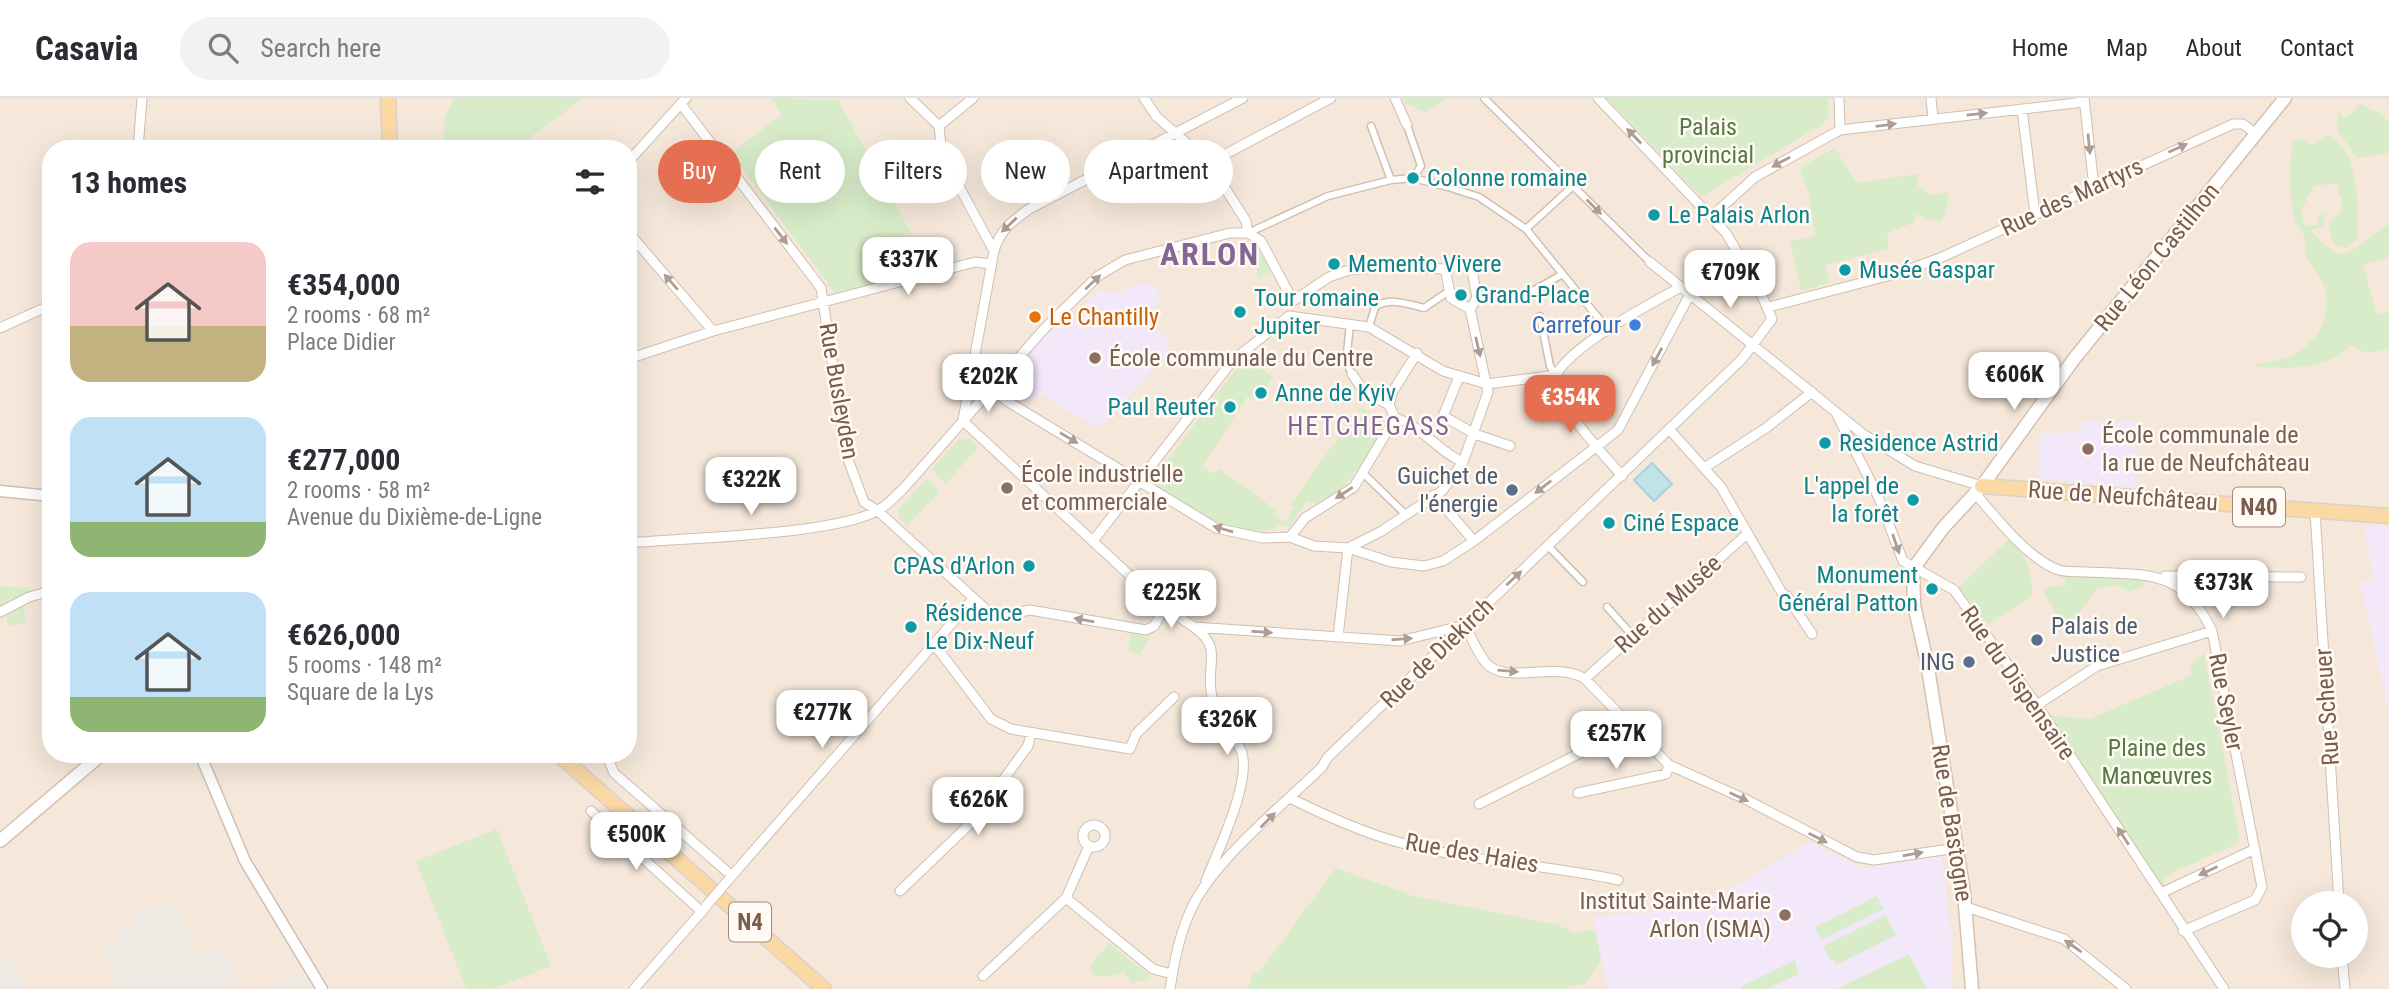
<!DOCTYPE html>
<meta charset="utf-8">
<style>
:root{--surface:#fff;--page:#f2f2f3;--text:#2b2b33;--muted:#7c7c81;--line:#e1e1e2;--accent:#e76f51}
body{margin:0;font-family:"Roboto Condensed",sans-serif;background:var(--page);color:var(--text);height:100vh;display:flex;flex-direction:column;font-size:26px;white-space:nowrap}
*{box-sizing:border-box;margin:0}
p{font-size:23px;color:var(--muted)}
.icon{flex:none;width:38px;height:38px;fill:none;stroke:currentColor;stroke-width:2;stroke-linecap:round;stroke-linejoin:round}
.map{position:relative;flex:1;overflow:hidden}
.panel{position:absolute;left:42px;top:42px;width:595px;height:623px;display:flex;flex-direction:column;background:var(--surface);border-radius:28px;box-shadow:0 7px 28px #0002}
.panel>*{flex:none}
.top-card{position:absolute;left:658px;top:42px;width:665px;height:63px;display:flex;gap:14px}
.tools{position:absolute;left:2291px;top:793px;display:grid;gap:14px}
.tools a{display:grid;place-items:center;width:77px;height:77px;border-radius:50%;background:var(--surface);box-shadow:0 7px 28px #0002;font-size:35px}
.price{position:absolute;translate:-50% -60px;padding:0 16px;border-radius:14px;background:#fff;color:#222;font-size:23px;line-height:46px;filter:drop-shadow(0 2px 4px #0008)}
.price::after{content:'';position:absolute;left:50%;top:42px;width:21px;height:16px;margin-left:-10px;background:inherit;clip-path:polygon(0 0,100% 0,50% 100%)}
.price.selected{background:var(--accent);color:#fff}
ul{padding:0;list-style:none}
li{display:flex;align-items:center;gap:21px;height:175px;padding:0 28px}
li span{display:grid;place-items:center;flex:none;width:196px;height:140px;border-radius:21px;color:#555}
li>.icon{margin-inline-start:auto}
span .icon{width:84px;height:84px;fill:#fffc;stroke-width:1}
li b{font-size:30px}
h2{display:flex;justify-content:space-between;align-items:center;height:84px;padding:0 28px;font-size:30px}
.tag{padding:0 24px;border-radius:32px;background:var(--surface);box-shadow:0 7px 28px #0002;font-size:24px;line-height:63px}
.tag.selected{background:var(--accent);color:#fff}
header{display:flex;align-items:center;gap:42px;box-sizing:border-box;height:98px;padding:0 35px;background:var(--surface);border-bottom:2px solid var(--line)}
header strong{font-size:33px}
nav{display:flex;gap:38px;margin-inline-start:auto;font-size:24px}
.search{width:490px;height:63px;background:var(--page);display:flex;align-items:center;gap:18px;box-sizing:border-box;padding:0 24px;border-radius:38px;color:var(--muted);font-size:26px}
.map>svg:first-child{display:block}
.residential{fill:#f5e8da;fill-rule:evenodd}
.industrial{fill:#efe9e4}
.education{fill:#f3e8fa}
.green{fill:#d8ecc9}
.water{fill:#bfe3e8;stroke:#a5d3da;stroke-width:2}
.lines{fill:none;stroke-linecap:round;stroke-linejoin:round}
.pedestrian-casing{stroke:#d1beb0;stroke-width:9}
.minor-casing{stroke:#d1beb0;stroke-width:11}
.tertiary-casing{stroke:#d1beb0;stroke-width:13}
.secondary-casing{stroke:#d6c0b0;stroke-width:15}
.primary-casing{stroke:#dad1cd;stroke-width:17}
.pedestrian{stroke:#fff;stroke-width:6}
.minor{stroke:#fff;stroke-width:9}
.tertiary{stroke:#fff;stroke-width:10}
.secondary{stroke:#fff;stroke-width:12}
.primary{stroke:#fbd9a5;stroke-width:14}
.minor-bridge-casing{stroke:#d1beb0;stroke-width:11;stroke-linecap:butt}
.minor-bridge{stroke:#fff;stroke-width:9}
.oneway{fill:#af9d94}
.culture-dot{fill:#0f9aa8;stroke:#fffaf3;stroke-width:2.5}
.food-dot{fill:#e8710a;stroke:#fffaf3;stroke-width:2.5}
.shop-dot{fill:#3f7fe0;stroke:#fffaf3;stroke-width:2.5}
.education-dot{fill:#8d6e63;stroke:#fffaf3;stroke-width:2.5}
.service-dot{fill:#5c6f8a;stroke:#fffaf3;stroke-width:2.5}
.labels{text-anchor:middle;stroke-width:5;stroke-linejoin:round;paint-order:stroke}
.shield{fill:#fffaf3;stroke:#a28b7f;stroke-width:2}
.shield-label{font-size:23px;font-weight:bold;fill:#7a5c4d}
.park-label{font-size:24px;fill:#537a41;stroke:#fffaf3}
.culture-label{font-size:24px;fill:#0d838f;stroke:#fffaf3;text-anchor:start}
.street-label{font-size:24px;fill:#7a5c4d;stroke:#fffaf3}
.food-label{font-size:24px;fill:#c56008;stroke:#fffaf3;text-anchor:start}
.shop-label{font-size:24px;fill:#366cbe;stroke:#fffaf3;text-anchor:end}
.education-label{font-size:24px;fill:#785e54;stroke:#fffaf3;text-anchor:start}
.service-label{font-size:24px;fill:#4e5e75;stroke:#fffaf3;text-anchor:end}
.neighbourhood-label{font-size:26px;letter-spacing:2px;fill:#846695;stroke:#fffaf3}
.district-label{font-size:32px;font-weight:bold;letter-spacing:2px;fill:#846695;stroke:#fffaf3}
</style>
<header>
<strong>Casavia</strong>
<div class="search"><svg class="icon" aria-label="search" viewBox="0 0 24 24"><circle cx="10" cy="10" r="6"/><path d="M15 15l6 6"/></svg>Search here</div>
<nav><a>Home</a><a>Map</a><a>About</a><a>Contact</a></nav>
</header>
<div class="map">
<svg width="2389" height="891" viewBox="0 0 2389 891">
<rect width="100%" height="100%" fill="#fdf6ec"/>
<path class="residential" d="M0,0H2389V891H0V521L6,517L8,528L24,511L30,490L0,488ZM51,51H628V656H51ZM2303,805H2356V858H2303Z"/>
<path class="industrial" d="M172,804L193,841L192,857L196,859L222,847L241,879L219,891H115L103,852L120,841L117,832L130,828L137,813Z
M15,857L25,891H0V863Z
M306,873L315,887L309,891H271Z"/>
<path class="education" d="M1149,185L1160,195L1157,198L1161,202L1145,220L1171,244L1166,249L1170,254L1098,331L1043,297L1039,300L1037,297L1030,304L1005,281L1060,223L1067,228L1099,192L1115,196L1137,186Z
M2082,323L2137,324L2135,389L2043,381L2039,377V336L2081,334Z
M2364,427L2389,429V616L2360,482H2374Z
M1809,744L1864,770L1942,758L1951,840L1952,891H1608L1593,818L1648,815L1720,797Z"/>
<path class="green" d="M454,0H583L515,51H445L444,20Z
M771,0L838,2L910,133L873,153L886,181L835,195L731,55L781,17Z
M1403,0H1448L1425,14L1405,5Z
M1607,0H1828L1829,18L1823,26L1701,99Z
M2360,6L2381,16L2389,24V55L2357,60L2337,32L2339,12L2343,20L2353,15Z
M2326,37C2360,45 2358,111 2358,139L2346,150L2334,147L2328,127L2340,114L2343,101L2339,98L2338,85L2314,88L2301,112L2305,129L2318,126L2317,119L2327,115L2322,129L2310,132C2318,138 2323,147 2331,152C2350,166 2371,133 2389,126V159L2363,167L2377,217L2389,214V251L2365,255L2351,247C2330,271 2287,272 2257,268L2256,265C2295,266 2332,238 2326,195C2323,179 2311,171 2305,157C2304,153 2306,146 2305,141C2304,135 2299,132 2297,127C2287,104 2290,70 2292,46L2299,40L2311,47Z
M1835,50L1857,85L1918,76V89L1924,90L1928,97L1949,95L1946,115L1941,124L1922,121L1921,117L1916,116L1915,124L1887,135L1889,151L1825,167L1830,185L1801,193L1790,143L1815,137L1808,94L1799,70Z
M1260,154L1270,173L1258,180L1255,157Z
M1246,258L1273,279L1260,299L1257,297L1253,302L1247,299L1202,369L1214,376L1219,371L1276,412L1273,416L1284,424L1295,410L1290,407L1347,327L1352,330L1363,315L1358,311L1362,307L1369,316L1382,321L1385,326L1382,337L1345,388L1315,406L1307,403L1289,429L1278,426L1274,433L1270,431C1245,447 1178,402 1155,389L1152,383Z
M969,340L978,349L946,386L931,371L958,342Z
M927,380L940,393L907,428L899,419L898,412Z
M2010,440C2027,459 2032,472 2032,498L1988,526L1959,489Z
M2065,475L2145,479L2144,487L2130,494L2115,487L2097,491L2076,519L2058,531L2054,525L2060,521L2043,494L2052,488H2066Z
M0,488L30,490L24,511L26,525L8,528L6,518L0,521Z
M1131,535L1150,540L1140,557L1128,551Z
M2204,556L2240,741L2236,746L2165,778L2163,788L2160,787L2047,617L2090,621L2192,577L2190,568Z
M497,731L551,868L493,891H466L416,763Z
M1336,770L1413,798L1558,827L1574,834L1595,832L1601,862L1586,886L1570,887L1568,891H1248L1253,875L1258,876Z
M1877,798L1883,811L1821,842L1815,829Z
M1886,817L1896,837L1836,867L1834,861L1831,863L1823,848Z
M1109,845L1152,880L1132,885L1124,874L1105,879L1094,877L1090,868Z
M1909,856L1927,891H1836Z
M1795,862L1799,876L1767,891H1742L1741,889Z"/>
<path class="water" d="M1652,365L1672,386L1654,403L1634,382Z"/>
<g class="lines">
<g class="pedestrian-casing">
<path id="pedestrian" d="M1484,0L1650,164
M1407,27L1421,68L1413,80
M1371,28L1391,82
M1526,131L1573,88
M1248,135L1328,98L1391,82L1413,80L1448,89L1479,99L1526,131L1609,233
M1529,195L1561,177
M1540,218L1550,268L1556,277
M1350,226L1346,264L1352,276
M1369,229L1375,209C1389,199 1408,206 1424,210L1449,193
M1363,375L1404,415
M1548,448L1583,484
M1607,509L1632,537"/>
</g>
<g class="minor-casing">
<path id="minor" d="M910,0L939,28
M1144,0L1156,18L1209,65L1246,123L1248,135
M1395,0L1407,27
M1839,0L1840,32
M1931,0L1933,21
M2084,0L2094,89
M681,6L821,190L846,356L864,404L878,413L990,515L1000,518L1030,512L1146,532L1154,528L1165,510
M2022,11L2035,116
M939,28L942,57L994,153
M939,28L973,0
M138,51L142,0
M628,64L686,0
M1209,65L1331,0
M1711,119L1755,79L1840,32L2084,4
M628,134L713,233
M1650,164L1863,336L1915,368L1982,388
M1293,203L1329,179L1349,172L1391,169L1445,171L1466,166L1472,172L1477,200L1470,211L1451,200L1445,171
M1769,209L1899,175L1940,160L2233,26H2243L2256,36
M1289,218L1369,229L1443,273L1487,286L1556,277
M0,230L51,207
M628,261L713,233L975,164L991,166
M1352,276L1363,292L1389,307
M1459,279L1443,318L1475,336L1510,348
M992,289L1007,303L1216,430L1262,440L1290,439L1314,448L1348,450L1391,464L1424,468L1443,463L1474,443L1618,332L1689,198
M1837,317L1878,398L1903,463L1954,492L1969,513L2037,607L2224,891
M1395,320C1422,327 1438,354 1463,364
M1395,320L1389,307L1393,293L1417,255
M963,322L994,153C1000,132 1011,124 1029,111L1243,0
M963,323L1165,510L1194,529L1400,543L1465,527
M1669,331L1721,389L1782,495L1787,498L1812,536
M1704,370L1766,330L1812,294
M1622,378C1598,349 1561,315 1556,277C1572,247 1648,207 1679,190
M1974,394C1995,418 2025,458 2056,471C2064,475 2078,473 2088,474C2148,477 2183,471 2212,533L2262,789L2255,802L2183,833
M1434,397L1474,443
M2315,413L2339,805
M1290,439L1305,420L1354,389L1395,320
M1093,443L1233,262L1289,218
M628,445C681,440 841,437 880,411C889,406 896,397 904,390L1044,231L1098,178L1125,162L1230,135H1248L1261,143L1293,203
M1348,450L1380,434L1442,393L1463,364L1488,294L1470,211
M2165,478L2301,479
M0,514L29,499L51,493
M1465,527C1471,539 1477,554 1486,565C1506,588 1556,562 1585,581L1669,667L1745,701L1857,759L1874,762L1957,750
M1195,530C1222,550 1207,564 1211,593C1214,617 1229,630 1240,650C1255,678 1217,754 1206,783
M1338,539L1348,450
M934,546L991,621L1011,631L1130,651L1136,636L1174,599
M1585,581L1747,436
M2037,607L2097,568L2212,533
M606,656L614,675L732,778
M1578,695L1666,676L1669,667
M1290,700C1326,718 1366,736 1405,746C1475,764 1548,767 1618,782
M1479,706L1620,635L1630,627
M591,713L702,814
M1083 738a11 11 0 1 1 22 0a11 11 0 1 1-22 0Z
M730,780L973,501
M900,793L974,722L1028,648L1031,635
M2161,795L2255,751
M1066,800L1153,871L1172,876
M1966,809L2064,841L2126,891
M2342,858L2345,891
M983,878L1066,800L1089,748
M634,891L704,811
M1170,891C1175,857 1183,818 1204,789C1236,744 1283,707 1322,669L1327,660L1742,261L1772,221L1759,191L1726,135L1598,0"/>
</g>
<g class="tertiary-casing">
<path id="tertiary" d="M0,393L51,398
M200,656L245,763L322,891"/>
</g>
<g class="secondary-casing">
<path id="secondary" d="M0,743L102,656
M1972,891L1964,795L1927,564L1914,507L1913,471L1943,430L1982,388L2074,261L2285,0"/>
</g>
<g class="primary-casing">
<path id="primary" d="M388,0L390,51
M1982,388L2389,418
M558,656L824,891"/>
</g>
<use href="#pedestrian" class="pedestrian"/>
<use href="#minor" class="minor"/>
<use href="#tertiary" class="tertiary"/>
<use href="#secondary" class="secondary"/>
<use href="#primary" class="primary"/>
<g class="minor-bridge-casing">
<path id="minor-bridge" d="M706,808L730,780"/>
</g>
<use href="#minor-bridge" class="minor-bridge"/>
</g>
<defs><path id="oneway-solid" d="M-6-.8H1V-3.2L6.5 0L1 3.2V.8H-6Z" transform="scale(1.75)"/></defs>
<g class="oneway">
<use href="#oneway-solid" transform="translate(1977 16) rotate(-6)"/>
<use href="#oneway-solid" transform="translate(1886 27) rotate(-7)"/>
<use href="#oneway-solid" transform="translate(1634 38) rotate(-134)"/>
<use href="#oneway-solid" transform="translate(2089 46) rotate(84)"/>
<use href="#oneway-solid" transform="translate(2178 50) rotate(-24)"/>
<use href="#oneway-solid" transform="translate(1781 64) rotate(151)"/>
<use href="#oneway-solid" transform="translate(1594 109) rotate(45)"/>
<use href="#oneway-solid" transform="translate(1009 127) rotate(137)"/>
<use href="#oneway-solid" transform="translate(781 138) rotate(52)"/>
<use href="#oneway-solid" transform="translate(671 184) rotate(-131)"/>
<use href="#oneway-solid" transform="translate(1093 184) rotate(-43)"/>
<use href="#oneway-solid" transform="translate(1478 249) rotate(77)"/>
<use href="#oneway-solid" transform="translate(1657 259) rotate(118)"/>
<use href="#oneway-solid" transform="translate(1069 340) rotate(31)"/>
<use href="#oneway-solid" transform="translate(1543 389) rotate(142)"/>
<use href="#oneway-solid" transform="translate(1344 395) rotate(146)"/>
<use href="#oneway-solid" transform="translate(1223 431) rotate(-164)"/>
<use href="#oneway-solid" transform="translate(1896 446) rotate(71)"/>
<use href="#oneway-solid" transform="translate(1514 480) rotate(-43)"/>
<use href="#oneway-solid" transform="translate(1084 522) rotate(-170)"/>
<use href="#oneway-solid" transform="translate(1262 534) rotate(4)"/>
<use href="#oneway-solid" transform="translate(1402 541) rotate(-4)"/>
<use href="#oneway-solid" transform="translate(1508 573) rotate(5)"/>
<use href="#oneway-solid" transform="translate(1739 699) rotate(25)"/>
<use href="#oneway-solid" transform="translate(1268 722) rotate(-45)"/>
<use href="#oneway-solid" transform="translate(2123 738) rotate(-123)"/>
<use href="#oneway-solid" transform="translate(1818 740) rotate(27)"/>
<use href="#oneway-solid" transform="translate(1913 756) rotate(-10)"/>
<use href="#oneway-solid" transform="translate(2208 773) rotate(155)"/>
<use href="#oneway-solid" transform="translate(2073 848) rotate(-145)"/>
</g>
<g class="culture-dot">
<circle cx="1413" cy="80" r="7"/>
<circle cx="1654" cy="117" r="7"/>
<circle cx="1334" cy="166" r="7"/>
<circle cx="1845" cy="172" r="7"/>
<circle cx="1461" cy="197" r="7"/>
<circle cx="1240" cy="214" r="7"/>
<circle cx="1261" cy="295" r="7"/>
<circle cx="1230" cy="309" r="7"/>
<circle cx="1825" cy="345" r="7"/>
<circle cx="1913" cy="402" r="7"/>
<circle cx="1609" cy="425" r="7"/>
<circle cx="1029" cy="468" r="7"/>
<circle cx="1932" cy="491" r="7"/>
<circle cx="911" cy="529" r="7"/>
</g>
<circle class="food-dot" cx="1035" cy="219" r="7"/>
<circle class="shop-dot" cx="1635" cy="227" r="7"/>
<g class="education-dot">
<circle cx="1095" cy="260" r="7"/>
<circle cx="2088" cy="351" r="7"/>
<circle cx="1007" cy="390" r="7"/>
<circle cx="1785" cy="817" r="7"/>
</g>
<g class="service-dot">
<circle cx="1512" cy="392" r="7"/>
<circle cx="2037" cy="542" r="7"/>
<circle cx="1969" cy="564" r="7"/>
</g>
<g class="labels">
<g class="shield">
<rect x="2233" y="389.5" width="52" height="39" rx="5"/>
<rect x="729" y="804.5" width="42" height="39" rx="5"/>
</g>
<g class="shield-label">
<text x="2259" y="417">N40</text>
<text x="750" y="832">N4</text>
</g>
<g class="park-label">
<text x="1708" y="37">Palais<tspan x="1708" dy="28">provincial</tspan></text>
<text x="2157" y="658">Plaine des<tspan x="2157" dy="28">Manœuvres</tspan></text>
</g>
<g class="culture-label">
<text x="1427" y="88">Colonne romaine</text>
<text x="1668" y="125">Le Palais Arlon</text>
<text x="1348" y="174">Memento Vivere</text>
<text x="1859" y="180">Musée Gaspar</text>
<text x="1475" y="205">Grand-Place</text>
<text x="1254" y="208">Tour romaine<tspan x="1254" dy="28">Jupiter</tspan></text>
<text x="1275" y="303">Anne de Kyiv</text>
<text x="1216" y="317" text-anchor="end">Paul Reuter</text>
<text x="1839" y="353">Residence Astrid</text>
<text x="1899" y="396" text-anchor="end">L'appel de<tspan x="1899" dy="28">la forêt</tspan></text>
<text x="1623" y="433">Ciné Espace</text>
<text x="1015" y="476" text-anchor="end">CPAS d'Arlon</text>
<text x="1918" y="485" text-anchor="end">Monument<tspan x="1918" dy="28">Général Patton</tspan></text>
<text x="925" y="523">Résidence<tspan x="925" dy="28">Le Dix-Neuf</tspan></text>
</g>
<g class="street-label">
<text transform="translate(2072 99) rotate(-25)" y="8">Rue des Martyrs</text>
<text transform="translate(2157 159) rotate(-51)" y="8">Rue Léon Castilhon</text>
<text transform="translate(839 293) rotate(80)" y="8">Rue Busleyden</text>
<text transform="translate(2123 398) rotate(4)" y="8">Rue de Neufchâteau</text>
<text transform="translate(1668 506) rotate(-42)" y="8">Rue du Musée</text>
<text transform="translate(1437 555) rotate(-44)" y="8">Rue de Diekirch</text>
<text transform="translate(2018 585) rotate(55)" y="8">Rue du Dispensaire</text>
<text transform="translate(2226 604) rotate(79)" y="8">Rue Seyler</text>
<text transform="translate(2327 609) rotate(-94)" y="8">Rue Scheuer</text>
<text transform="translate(1952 725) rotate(81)" y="8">Rue de Bastogne</text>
<text transform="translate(1472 755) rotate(10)" y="8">Rue des Haies</text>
</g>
<g class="food-label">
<text x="1049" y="227">Le Chantilly</text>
</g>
<g class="shop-label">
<text x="1621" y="235">Carrefour</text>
</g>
<g class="education-label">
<text x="1109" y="268">École communale du Centre</text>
<text x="2102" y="345">École communale de<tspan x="2102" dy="28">la rue de Neufchâteau</tspan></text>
<text x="1021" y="384">École industrielle<tspan x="1021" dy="28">et commerciale</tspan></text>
<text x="1771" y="811" text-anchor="end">Institut Sainte-Marie<tspan x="1771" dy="28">Arlon (ISMA)</tspan></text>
</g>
<g class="service-label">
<text x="1498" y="386">Guichet de<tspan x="1498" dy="28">l'énergie</tspan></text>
<text x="2051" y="536" text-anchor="start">Palais de<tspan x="2051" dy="28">Justice</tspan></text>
<text x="1955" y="572">ING</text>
</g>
<g class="neighbourhood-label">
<text x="1369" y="337">HETCHEGASS</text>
</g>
<g class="district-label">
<text x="1210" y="167">ARLON</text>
</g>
</g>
</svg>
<div class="tools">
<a><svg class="icon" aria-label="locate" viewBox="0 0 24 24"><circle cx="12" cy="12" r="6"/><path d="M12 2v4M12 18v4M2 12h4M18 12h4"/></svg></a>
</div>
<b class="price" style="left:908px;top:199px">€337K</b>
<b class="price" style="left:1730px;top:212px">€709K</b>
<b class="price" style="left:2014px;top:314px">€606K</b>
<b class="price" style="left:988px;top:316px">€202K</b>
<b class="price selected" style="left:1570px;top:337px">€354K</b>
<b class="price" style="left:751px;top:419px">€322K</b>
<b class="price" style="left:2223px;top:522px">€373K</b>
<b class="price" style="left:1171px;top:532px">€225K</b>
<b class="price" style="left:822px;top:652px">€277K</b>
<b class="price" style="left:1227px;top:659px">€326K</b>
<b class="price" style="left:1616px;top:673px">€257K</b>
<b class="price" style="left:978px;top:739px">€626K</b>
<b class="price" style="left:636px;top:774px">€500K</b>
<div class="top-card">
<a class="tag selected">Buy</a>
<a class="tag">Rent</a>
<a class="tag">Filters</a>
<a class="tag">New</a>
<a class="tag">Apartment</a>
</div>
<section class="panel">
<h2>13 homes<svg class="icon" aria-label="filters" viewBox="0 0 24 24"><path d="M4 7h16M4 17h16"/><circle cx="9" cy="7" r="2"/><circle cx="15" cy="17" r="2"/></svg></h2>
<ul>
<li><span style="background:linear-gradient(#f6c9c9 60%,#c2b280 0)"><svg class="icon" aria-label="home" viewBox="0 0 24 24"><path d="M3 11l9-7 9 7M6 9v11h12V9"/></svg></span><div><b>€354,000</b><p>2 rooms · 68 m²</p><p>Place Didier</p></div></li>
<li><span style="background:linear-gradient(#bfe0f5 75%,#8fb573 0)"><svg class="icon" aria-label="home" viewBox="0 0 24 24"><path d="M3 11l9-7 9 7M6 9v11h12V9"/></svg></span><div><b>€277,000</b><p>2 rooms · 58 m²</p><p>Avenue du Dixième-de-Ligne</p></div></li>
<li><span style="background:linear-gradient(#bfe0f5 75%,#8fb573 0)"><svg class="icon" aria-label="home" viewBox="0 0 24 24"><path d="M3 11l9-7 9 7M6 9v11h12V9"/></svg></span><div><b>€626,000</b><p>5 rooms · 148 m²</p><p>Square de la Lys</p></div></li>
</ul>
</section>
</div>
